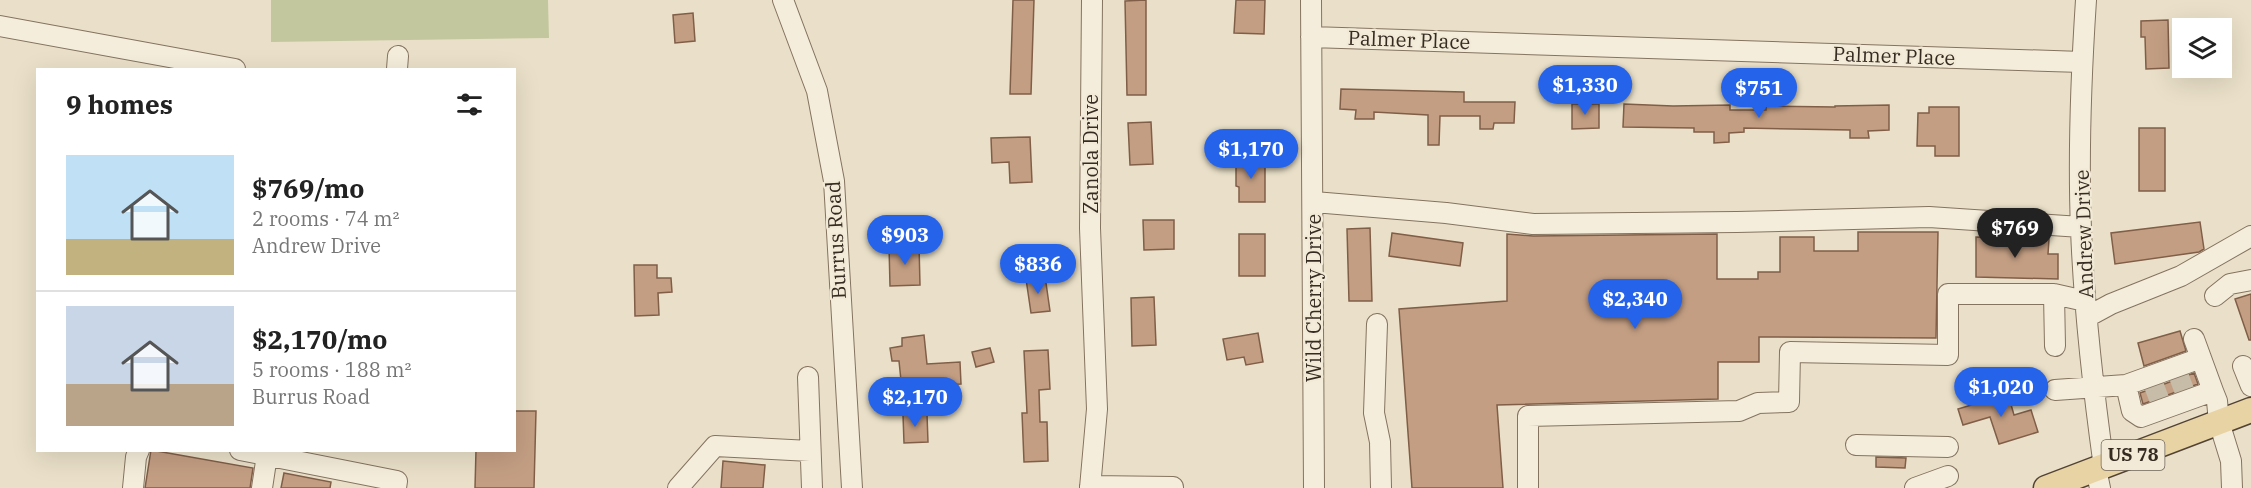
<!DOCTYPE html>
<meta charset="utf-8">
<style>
:root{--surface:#fff;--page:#f2f2f2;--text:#222;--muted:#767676;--line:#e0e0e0;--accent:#2563eb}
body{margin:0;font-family:"IBM Plex Serif",serif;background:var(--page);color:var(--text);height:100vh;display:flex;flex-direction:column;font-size:22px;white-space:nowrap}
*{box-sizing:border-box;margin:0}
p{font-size:20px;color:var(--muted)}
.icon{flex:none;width:33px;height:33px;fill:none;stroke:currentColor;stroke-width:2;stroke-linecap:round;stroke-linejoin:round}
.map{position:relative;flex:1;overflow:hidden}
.panel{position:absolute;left:36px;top:68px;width:480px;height:384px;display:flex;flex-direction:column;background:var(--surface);border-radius:0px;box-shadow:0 6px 24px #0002}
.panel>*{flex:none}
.controls{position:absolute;left:2172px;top:18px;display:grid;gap:12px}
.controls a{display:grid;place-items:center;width:60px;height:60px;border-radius:0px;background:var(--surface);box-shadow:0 6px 24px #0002;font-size:30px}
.price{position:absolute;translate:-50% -51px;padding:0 14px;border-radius:21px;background:var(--accent);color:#fff;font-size:20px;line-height:39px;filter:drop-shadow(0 2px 3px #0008)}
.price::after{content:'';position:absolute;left:50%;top:36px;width:18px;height:14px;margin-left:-9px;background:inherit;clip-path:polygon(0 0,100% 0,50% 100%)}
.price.on{background:#222;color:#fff}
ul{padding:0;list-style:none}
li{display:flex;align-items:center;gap:18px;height:150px;padding:0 30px}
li+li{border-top:2px solid var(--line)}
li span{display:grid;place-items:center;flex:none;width:168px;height:120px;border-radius:0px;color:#555}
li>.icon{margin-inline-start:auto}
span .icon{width:72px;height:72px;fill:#fffc;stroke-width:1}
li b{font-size:26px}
h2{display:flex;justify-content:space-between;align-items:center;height:72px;padding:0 30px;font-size:26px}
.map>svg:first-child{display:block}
.green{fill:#c2c79e}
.building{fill:#c39e83;stroke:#805e48;stroke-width:1.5}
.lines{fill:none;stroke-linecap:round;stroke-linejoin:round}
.minor-tunnel{stroke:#c6bca7;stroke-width:20;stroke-dasharray:20 10;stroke-linecap:butt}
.minor-casing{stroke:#84735f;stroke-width:22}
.major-casing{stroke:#524233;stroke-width:27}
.minor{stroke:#f5eddb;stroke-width:20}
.major{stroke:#e8d3a5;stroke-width:24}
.labels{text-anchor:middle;stroke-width:4.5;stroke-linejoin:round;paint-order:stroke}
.shield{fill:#f2ead7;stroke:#6e6458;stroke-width:1.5}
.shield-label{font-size:18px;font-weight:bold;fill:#362b21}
.street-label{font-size:20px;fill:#362b21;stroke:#f2ead7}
</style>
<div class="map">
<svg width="2251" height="488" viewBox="0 0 2251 488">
<rect width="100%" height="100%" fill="#eae0c9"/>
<path class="green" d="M271,0H548L549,38L271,42Z"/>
<path class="building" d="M1013,0H1034L1031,94H1010Z
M1146,0V95H1127L1125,1Z
M1236,0H1265L1264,34L1234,33Z
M693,13L695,41L675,43L673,15Z
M2168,20L2169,68L2146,69L2145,37H2141V21Z
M1341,89L1464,92V102H1515L1514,123H1494L1493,129H1480V116H1440L1439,145H1428V115L1374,112V119H1355L1356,110L1340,109Z
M1572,104H1599V128L1572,129Z
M1624,104L1673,106L1730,105V110H1766V106L1835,107V106L1889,105V130L1868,131L1869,138H1850V130L1744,128V132L1729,133V142L1714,143V132H1694V128L1623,127Z
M1929,107H1959V156H1935V146H1917L1918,113H1929Z
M1151,122L1153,164L1130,165L1128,123Z
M2139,128H2165V191H2139Z
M1030,137L1032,182L1010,183L1009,162L992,163L991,138Z
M1236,160H1265V202H1239V187L1236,186Z
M1143,220H1174V249L1144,250Z
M2200,222L2204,249L2199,252L2115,264L2111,233Z
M1370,228L1372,301H1349L1347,229Z
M1858,232H1938L1936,338L1759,337V362H1718V399L1497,405L1503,488H1412L1399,309L1507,301V234L1533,236L1717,234V279H1758V272H1780V237H1814V251H1858Z
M1392,233L1463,243L1460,266L1389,256Z
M1239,234H1265V276H1239Z
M1976,237L2049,239L2048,254H2058V279L1976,277Z
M919,245L920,285L890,286L889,246Z
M634,265H657V278H671L672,292L658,293L659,315L635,316Z
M1045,276L1050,311L1031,313L1026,279Z
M2251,294V340H2249L2235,299Z
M1154,297L1156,345L1132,346L1131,298Z
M2180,331L2186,351L2144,366L2138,343Z
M1258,333L1263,362L1246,365L1244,357L1227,360L1223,339Z
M924,335L927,364L960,362L961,384L920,385V388L902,390L899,361H892L890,348L902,346V338Z
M990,348L994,362L976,367L972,352Z
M1048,350L1050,389L1039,390L1040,422H1047L1048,461L1024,462L1022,413H1027L1024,351Z
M2194,373L2198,384L2143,404L2140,393Z
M2008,394L2014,415L2031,410L2038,432L1999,444L1990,417L1963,425L1958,409Z
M514,411H536L534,488H475L476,450H514Z
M927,414L928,442L904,443L903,415Z
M151,450L253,468L250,488H145Z
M1876,457L1906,458L1905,468L1876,467Z
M723,461L765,465L763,488H721Z
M284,473L331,482L330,488H281Z"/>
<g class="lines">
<path class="minor-tunnel" d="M2178,374L2186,395
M2153,383L2161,404"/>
<g class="minor-casing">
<path id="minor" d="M783,0L817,91L834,181L852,488
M1311,0L1314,488
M2086,0C2081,76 2078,153 2081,229C2084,309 2093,388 2104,467
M0,26L235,69
M1311,37L2082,62
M397,69L398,56
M1314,202L1446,213L1533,224L1737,222L1929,217L2081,227
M2054,294L2055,346
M2215,296L2230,284L2251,280
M2087,317L2111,304L2181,276L2251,236
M1377,324L1374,413L1380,442L1381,488
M2194,339L2213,391
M2243,366L2251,386
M808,377L812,488
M2126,385L2201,358
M2055,390L2126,385L2132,411L2141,417L2213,391L2217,401L2219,422L2231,461L2232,488
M1856,445L1948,447
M240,450L397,481L396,488
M2096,469L2100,488
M1090,486L1173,487
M133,488L136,457L139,450
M262,488L267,455
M678,488L715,446L810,451
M1090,488L1097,409L1090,228L1092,0
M1528,488V416L1739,411L1758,403L1789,402L1790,352L1948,355V294H2054L2085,301
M1915,488L1948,476"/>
</g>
<g class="major-casing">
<path id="major" d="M2046,488L2251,410"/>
</g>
<use href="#minor" class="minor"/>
<use href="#major" class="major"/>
</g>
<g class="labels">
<rect class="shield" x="2101.5" y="440" width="63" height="30" rx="4.5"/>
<g class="shield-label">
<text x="2133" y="461">US 78</text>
</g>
<g class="street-label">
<text transform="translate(1409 40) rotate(2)" y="7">Palmer Place</text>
<text transform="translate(1894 56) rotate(2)" y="7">Palmer Place</text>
<text transform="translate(1091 154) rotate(-90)" y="7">Zanola Drive</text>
<text transform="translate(2084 234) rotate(-92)" y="7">Andrew Drive</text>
<text transform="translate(836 240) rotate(-93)" y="7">Burrus Road</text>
<text transform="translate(1314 298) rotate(-90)" y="7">Wild Cherry Drive</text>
</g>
</g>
</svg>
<div class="controls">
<a><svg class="icon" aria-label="layers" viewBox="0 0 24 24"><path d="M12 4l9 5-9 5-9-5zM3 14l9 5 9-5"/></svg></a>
</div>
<b class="price" style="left:1585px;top:116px">$1,330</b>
<b class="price" style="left:1759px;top:119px">$751</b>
<b class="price" style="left:1251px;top:180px">$1,170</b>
<b class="price on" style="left:2015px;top:259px">$769</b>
<b class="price" style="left:905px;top:266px">$903</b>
<b class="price" style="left:1038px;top:295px">$836</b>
<b class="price" style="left:1635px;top:330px">$2,340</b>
<b class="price" style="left:2001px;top:418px">$1,020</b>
<b class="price" style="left:915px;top:428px">$2,170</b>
<section class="panel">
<h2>9 homes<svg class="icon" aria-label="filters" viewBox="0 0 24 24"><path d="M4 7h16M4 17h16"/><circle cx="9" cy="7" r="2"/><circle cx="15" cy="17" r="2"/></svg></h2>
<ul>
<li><span style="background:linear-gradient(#bfe0f5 70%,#c2b280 0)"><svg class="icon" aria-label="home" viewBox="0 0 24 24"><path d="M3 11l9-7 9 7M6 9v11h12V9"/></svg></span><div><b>$769/mo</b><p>2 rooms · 74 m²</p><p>Andrew Drive</p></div></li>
<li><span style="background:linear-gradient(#c9d6e8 65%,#b9a48a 0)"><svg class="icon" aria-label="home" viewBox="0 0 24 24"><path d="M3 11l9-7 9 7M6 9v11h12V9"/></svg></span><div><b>$2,170/mo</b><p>5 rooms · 188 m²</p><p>Burrus Road</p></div></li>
</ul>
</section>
</div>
